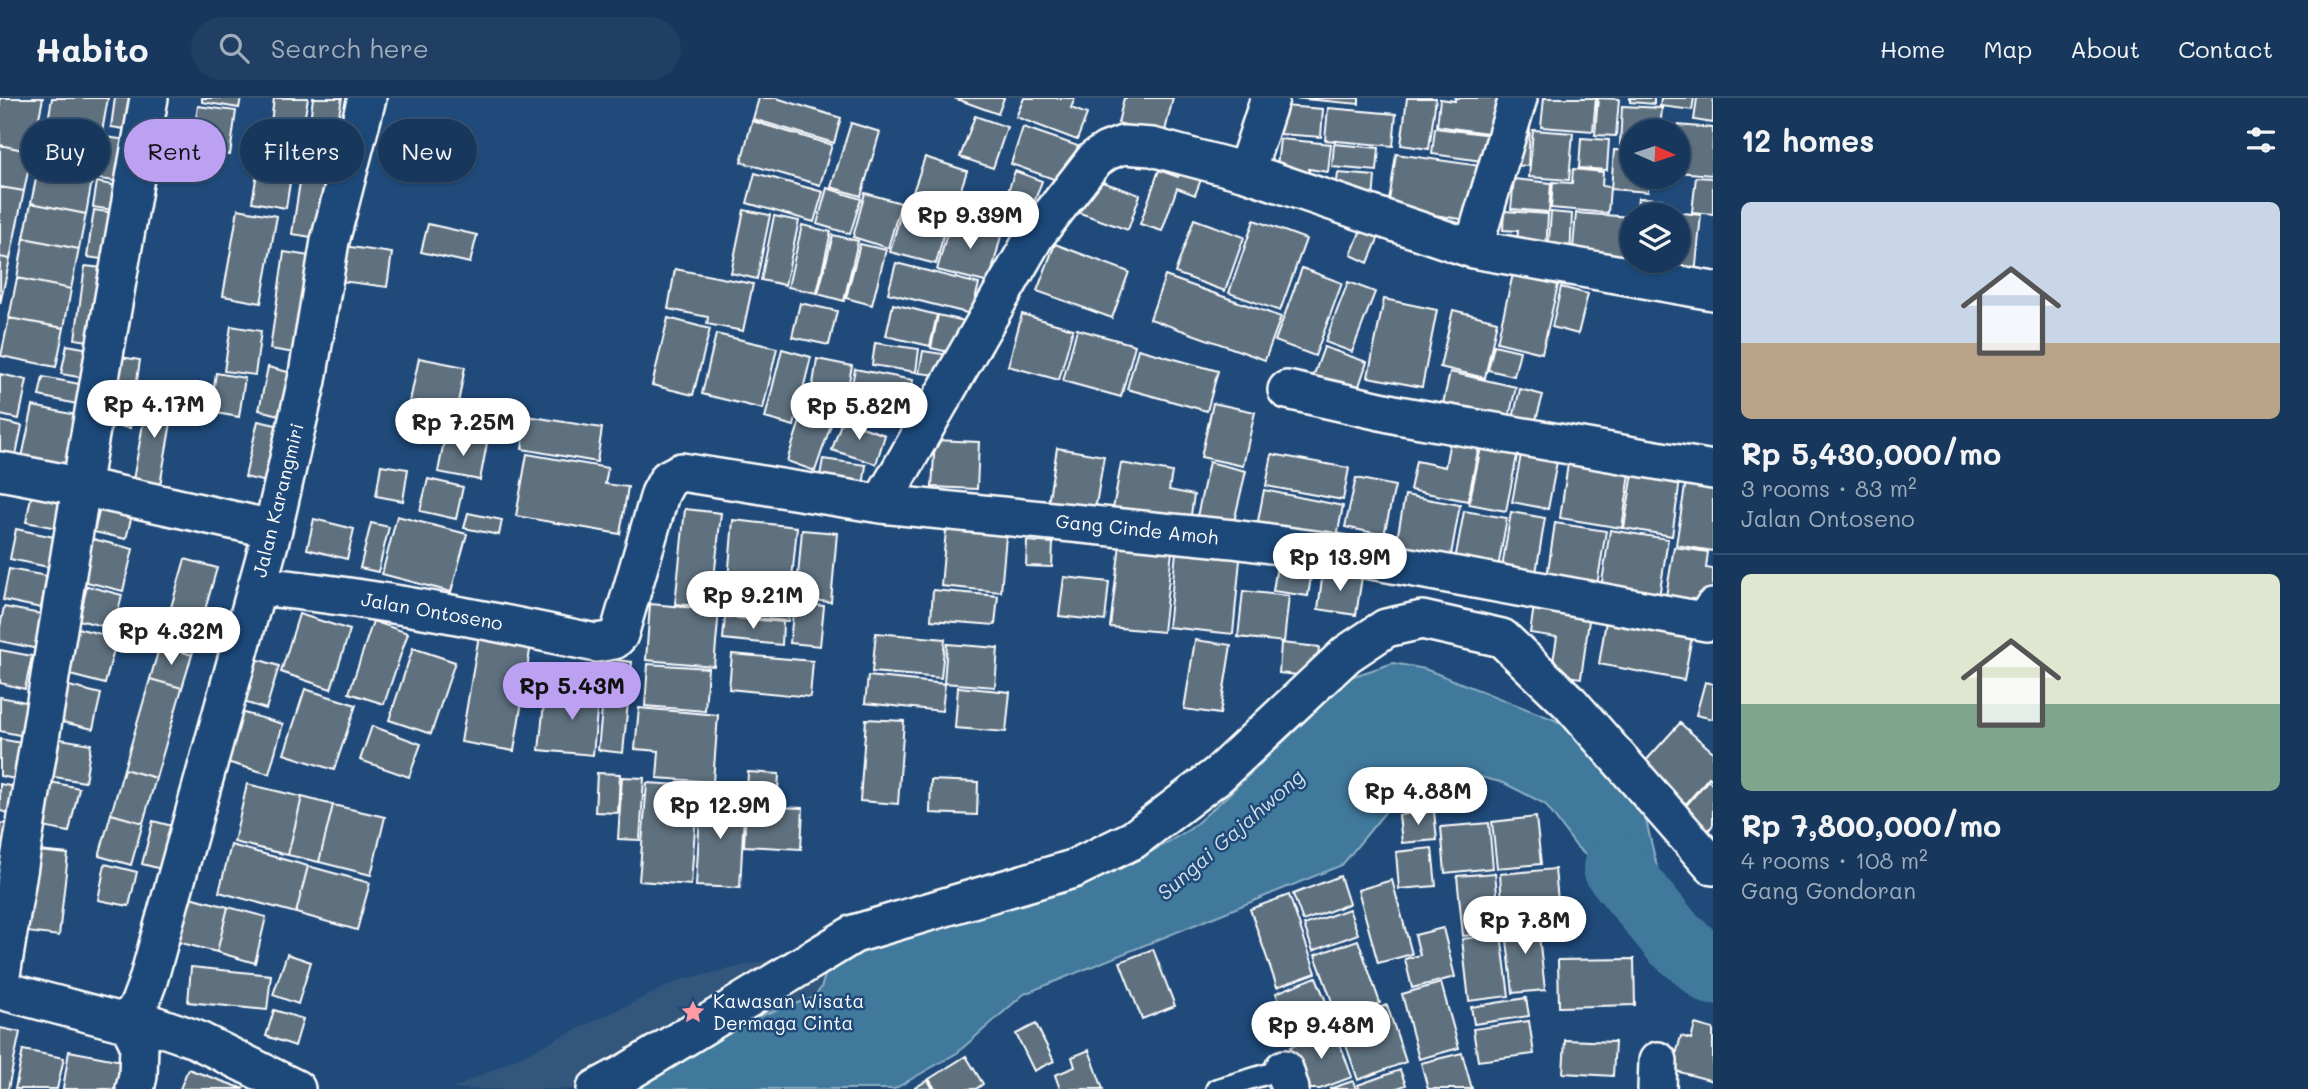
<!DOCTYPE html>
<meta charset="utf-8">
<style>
:root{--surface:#17385c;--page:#203f62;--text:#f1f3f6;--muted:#9eacbb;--line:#365272;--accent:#bca0f2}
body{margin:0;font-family:Mali,sans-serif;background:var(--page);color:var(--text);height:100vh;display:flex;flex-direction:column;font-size:26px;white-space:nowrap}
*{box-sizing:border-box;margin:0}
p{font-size:23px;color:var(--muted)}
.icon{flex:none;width:38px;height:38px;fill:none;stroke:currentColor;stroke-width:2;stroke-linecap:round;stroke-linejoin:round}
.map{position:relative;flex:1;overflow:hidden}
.panel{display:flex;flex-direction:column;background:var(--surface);width:595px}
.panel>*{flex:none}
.guide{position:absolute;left:21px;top:21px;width:665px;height:63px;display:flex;gap:14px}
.needle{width:46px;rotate:93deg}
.tools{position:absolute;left:1620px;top:21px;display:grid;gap:14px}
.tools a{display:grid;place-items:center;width:70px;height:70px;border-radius:50%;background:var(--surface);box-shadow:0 2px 5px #0004,0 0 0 2px var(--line);font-size:35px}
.price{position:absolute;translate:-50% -60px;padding:0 16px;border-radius:24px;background:#fff;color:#222;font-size:23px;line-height:46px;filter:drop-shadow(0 2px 4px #0008)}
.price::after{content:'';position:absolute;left:50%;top:42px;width:21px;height:16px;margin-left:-10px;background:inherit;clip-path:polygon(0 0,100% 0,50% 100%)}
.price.selected{background:var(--accent);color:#111}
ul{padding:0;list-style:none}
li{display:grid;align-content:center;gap:14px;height:371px;padding:0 28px}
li+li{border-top:2px solid var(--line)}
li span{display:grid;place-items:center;height:217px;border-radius:10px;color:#555}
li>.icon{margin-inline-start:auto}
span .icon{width:126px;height:126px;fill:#fffc;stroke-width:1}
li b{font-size:30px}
h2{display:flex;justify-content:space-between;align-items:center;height:84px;padding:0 28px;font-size:30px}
.pill{padding:0 24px;border-radius:32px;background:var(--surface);box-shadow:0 2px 5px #0004,0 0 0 2px var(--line);font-size:24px;line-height:63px}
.pill.selected{background:var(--accent);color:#111}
header{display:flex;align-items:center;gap:42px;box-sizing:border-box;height:98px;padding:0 35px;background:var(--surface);border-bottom:2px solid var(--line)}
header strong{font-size:33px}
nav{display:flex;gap:38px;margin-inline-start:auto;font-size:24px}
.search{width:490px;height:63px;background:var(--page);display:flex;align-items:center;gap:18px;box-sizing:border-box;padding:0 24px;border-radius:38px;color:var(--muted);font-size:26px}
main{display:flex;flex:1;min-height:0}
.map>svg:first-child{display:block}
.built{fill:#32567c}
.water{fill:#41799c;stroke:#8dafc4;stroke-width:2}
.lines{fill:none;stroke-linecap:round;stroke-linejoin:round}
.river{stroke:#41799c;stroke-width:66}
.building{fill:#5e717f;stroke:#fff;stroke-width:2}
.lane-casing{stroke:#fff;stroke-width:24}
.street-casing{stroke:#fff;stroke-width:42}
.lane{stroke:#1f4a7a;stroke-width:19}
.street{stroke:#1f4a7a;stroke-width:37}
.labels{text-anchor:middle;stroke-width:5;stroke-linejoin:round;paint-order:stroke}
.street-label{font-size:19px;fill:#fff;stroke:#1f4a7a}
.poi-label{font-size:19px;fill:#fff;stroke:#1f4a7a;text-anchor:start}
.water-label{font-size:21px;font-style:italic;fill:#d0dee6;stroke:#1f4a7a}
</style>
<header>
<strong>Habito</strong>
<div class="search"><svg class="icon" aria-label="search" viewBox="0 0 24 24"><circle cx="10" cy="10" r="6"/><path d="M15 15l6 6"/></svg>Search here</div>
<nav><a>Home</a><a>Map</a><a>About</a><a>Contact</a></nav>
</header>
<main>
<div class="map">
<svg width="1713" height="991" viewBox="0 0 1713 991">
<rect width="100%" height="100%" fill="#1f4a7a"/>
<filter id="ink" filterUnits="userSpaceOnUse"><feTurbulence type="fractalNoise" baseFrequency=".0143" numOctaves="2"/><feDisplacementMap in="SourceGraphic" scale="14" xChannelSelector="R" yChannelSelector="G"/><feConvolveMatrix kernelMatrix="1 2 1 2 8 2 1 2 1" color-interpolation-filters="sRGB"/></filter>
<g filter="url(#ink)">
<path class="built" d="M782,859L830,862L821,890L813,900L730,928L605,991H452L680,882Z"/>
<path class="water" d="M1393,565L1425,571L1555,622L1611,659L1641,701L1674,841L1576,748L1545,706L1504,685L1457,673L1409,694L1386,713L1342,767L1024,896L957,955L894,991H605L730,928L813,900L821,890L830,862L851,850L1151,754L1190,731L1226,699L1351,579Z"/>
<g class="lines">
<path class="river" d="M1616,770L1674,841L1713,874"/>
</g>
<path class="building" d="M0,0H43L32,54L0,47Z
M52,0H108L102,34L48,23Z
M115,0H142L137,33L111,29Z
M202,0H241L239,10L202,4Z
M274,0H308L303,30L271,25Z
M313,0H342L337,28L310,23Z
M759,0H776L841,20L834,45L753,21Z
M954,0H1004L998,16Z
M1024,0H1075L1071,10L1087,16L1077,42L1016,19Z
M1124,0H1173L1164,37L1118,25Z
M1293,0H1359V6Z
M1407,0H1436L1429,51L1401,47Z
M1455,0H1507L1502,37L1437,28L1440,1L1455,3Z
M1544,0H1596L1593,33L1541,29Z
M1598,0L1619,1L1616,38L1595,37Z
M1630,0H1654V6L1630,4Z
M1661,0H1694L1692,12L1660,8Z
M1697,0H1713V25L1694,22Z
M198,8L236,13L230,57L191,51Z
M1283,8L1323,11L1321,39L1280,36Z
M1622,8L1662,10L1660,33H1633V48L1620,47Z
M1328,10L1396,16L1393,48L1325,42Z
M975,18L1007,29L993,70L960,59Z
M48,23L102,34L93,77L39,67Z
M752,23L832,47L820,87L741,64Z
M851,25L880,34L861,98L831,89Z
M1677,27L1713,30L1712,77L1678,74Z
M1023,29L1078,48L1065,85L1011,66Z
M1513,29L1530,30L1528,68L1511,67Z
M1435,30L1500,38L1496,65L1432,56Z
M1533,32L1573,35L1569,82L1529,79Z
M105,39L128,42L122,84L100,81Z
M1581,40L1609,42L1607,72L1579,70Z
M263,41L296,46L286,110L252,104Z
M1280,41L1331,46L1328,74L1309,71V84L1277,68Z
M1334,46L1379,50L1377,73L1332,69Z
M0,47L32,54L24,93L0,89Z
M1614,52L1633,53V79H1649L1648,94L1611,91Z
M1396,56L1481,68L1474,123L1388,110Z
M925,59L967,73L954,112L912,97Z
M39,67L93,77L86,116L31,105Z
M1182,68L1203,76L1195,97L1177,90L1162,133L1140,126L1159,72L1178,79Z
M302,71L328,74L318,140L292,136Z
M1573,71L1603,74L1602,88L1610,89L1608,115L1551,110L1553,84L1572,85Z
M1015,73L1042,83L1030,115L1004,105Z
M755,75L823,94L814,124L747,105Z
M1338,75L1375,78L1373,103L1335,100Z
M1088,79L1140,97L1128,132L1077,114Z
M1696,79L1713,80V116L1692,114Z
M1514,81L1551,85L1549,114L1511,111Z
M97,84L122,89L118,113L93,109Z
M0,89L24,93L10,161L0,159Z
M827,90L861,101L850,136L817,126Z
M865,95L901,105L888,150L853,139Z
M1638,100L1662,101L1661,117H1636Z
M31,105L86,116L79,151L24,140Z
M903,107L948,120L936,166L890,154Z
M238,111L277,118L261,205L223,198Z
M94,112L121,116L115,163L87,159Z
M744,112L770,117L757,181L731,175Z
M1504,113L1548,116L1546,155L1516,153L1518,133L1503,132Z
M1665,113L1701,117L1695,177L1659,173L1660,163H1678V117H1665Z
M1551,114L1572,116L1570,159L1548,157Z
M1576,115L1631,119L1627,165L1572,161Z
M774,118L799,123L785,187L761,182Z
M951,121L1002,134L989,185L937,172Z
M1194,121L1244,139L1225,193L1175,175Z
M1254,122L1306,141L1280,213L1229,195Z
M428,126L477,137L470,165L421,154Z
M802,127L831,134L817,195L788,189Z
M1362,129L1380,136L1368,165L1351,157Z
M833,137L858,143L844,203L818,196Z
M24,140L79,151L71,191L17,180Z
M860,146L886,152L872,207L846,200Z
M1055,146L1129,174L1112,220L1037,193Z
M337,147L392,155L387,189L333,182Z
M284,154L316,159L301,256L270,251Z
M0,159L10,161L0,206Z
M896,165L979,186L971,216L888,195Z
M85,168L111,171L101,245L75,241Z
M1302,170L1342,185L1315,258L1275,243Z
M675,171L753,186L743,233L707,226L708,219L668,211Z
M1513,176L1558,187L1542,255L1497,244Z
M1165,178L1281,219L1265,262L1150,221Z
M17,180L71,191L64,230L9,220Z
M1348,184L1375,194L1352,254L1325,244Z
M1561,189L1588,196L1578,236L1552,229Z
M1384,201L1437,212L1422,289L1368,279Z
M800,205L837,213L829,247L792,239Z
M893,206L937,217L930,248L886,238Z
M1453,212L1497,223L1485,280L1440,269Z
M1022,216L1073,231L1059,282L1008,268Z
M938,217L969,224L962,257L931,250Z
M9,220L64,230L56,269L1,258Z
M668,220L710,231L693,297L652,287Z
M231,228L261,233L255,277L224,273Z
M1077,231L1135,247L1121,299L1063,283Z
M716,236L777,250L763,311L702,296Z
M875,245L919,251L916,274L872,267Z
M67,247L101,253L96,282L61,276Z
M1494,247L1520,253L1514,278L1488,272Z
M1324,249L1367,264L1356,297L1312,282Z
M782,251L811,259L794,328L765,320Z
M1138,251L1218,273L1207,313L1127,291Z
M923,253L949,257L945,278L919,275Z
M108,257L140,262L130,330L98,325Z
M419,260L465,269L452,336L405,327Z
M817,261L852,268L846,299L812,292Z
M268,269L300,277L290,320L259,312Z
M855,271L913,282L906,322L847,311Z
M1450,274L1516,289L1508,324L1442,310Z
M216,275L245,280L239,319L210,314Z
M0,276L27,282L19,321L0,317Z
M43,279L90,288L86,308L39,298Z
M1520,291L1543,297L1535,325L1513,320Z
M148,298L175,302L160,387L133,382Z
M1213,305L1255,314L1243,368L1201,359Z
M33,308L76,317L65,373L21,364Z
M804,311L833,321L815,373L787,363Z
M527,318L602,330L597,364L522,351Z
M842,322L885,337L876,366L832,352Z
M0,323L22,328L13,371L0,368Z
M258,323L285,329L271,385L245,379Z
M1451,337L1480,343L1468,403L1410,392L1416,363L1445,369Z
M445,338L487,345L480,382L438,374Z
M1483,340L1519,348L1506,413L1469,406Z
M935,342L979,344L977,391L932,389Z
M1523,346L1559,353L1548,411L1512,404Z
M1057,350L1104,358L1095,413L1048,406Z
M527,356L608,370L605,386L628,389L620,436L516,418Z
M1272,356L1349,370L1343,402L1266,388Z
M823,361L866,367L862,396L818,389Z
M1209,364L1246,373L1232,432L1196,423Z
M1121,365L1172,374L1169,392L1194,397L1189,430L1112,417Z
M1568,366L1630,376L1622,430L1560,420Z
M381,367L408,371L403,403L376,398Z
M1633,375L1680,382L1672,438L1624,430Z
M1356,380L1395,388L1384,437L1345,429Z
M428,381L463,389L456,421L420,413Z
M1686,382L1713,386V453L1676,447Z
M1264,392L1343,408L1336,444L1257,428Z
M32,394L68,402L62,431L26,424Z
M1405,397L1460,407L1449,468L1394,458Z
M102,402L134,409L126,441L94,434Z
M685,411L721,415L711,509L675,506Z
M1464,413L1507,420L1498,470L1455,462Z
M1511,414L1545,420L1535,481L1501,476Z
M468,415L502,422L499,437L464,430Z
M397,418L467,436L451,494L382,476Z
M314,421L354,431L347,461L307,451Z
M733,422L797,429L788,523L725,517Z
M371,425L389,429L378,474L360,470Z
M1555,425L1606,433L1597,487L1547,479Z
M16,431L59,440L53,470L10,461Z
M802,432L837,435L831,504L796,501Z
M946,432L1006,438L1001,494L941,488Z
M1610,432L1668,441L1658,506L1600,497Z
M1121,438L1173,444L1163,534L1110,529Z
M89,440L133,451L123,493L79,482Z
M1027,443L1053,445L1052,469L1026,468Z
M1177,445L1241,451L1233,536L1168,529Z
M1674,449L1708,454L1706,470L1713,471V499L1698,515L1664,510Z
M185,461L217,470L192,557L160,547Z
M1278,461L1313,466L1308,498L1273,493Z
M9,471L47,478L41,510L3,502Z
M1323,473L1362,479L1356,517L1318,511Z
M1064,479L1109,484L1105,523L1059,518Z
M87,488L122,497L114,531L79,522Z
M933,492L998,498L995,527L931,522Z
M1243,493L1289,498L1284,544L1238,539Z
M1535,501L1591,508L1581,580L1551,576L1557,539L1530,535Z
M794,505L824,508L820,548L790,545Z
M650,506L719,512L714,568L646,562Z
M4,509L46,517L38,551L0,543V529Z
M299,516L350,532L331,591L281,574Z
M725,519L783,524L782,547L723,541Z
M373,523L408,535L384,606L349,595Z
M1606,523L1692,538L1684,582L1599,566Z
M73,529L117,540L105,586L62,575Z
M876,535L945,541L941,580L872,574Z
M479,537L531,546L514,653L461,644Z
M1195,542L1231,547L1220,616L1184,611Z
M1281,545L1319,549L1316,579L1279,575Z
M947,546L998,550L995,589L944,585Z
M160,547L192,557L182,590L150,581Z
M413,550L455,564L431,636L389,622Z
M0,552L32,558L25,591L0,585Z
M732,556L813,563L810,599L729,591Z
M243,557L279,568L266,611L231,600Z
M607,561L632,564L623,655L598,652Z
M648,566L708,570L705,613L645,608Z
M868,578L945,586L942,613L865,605Z
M588,580L600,582L593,657L539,652L544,605L569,607L571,587L587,589Z
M150,581L182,590L156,680L124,671Z
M1705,584L1713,586V621L1696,617Z
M57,585L101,596L93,631L49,621Z
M958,589L1010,594L1006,634L955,630Z
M305,591L356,607L334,672L284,656Z
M0,599L31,605L24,638L0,633Z
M639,610L718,617L713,684L657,680L659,653L635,651Z
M237,613L283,626L269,676L223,663Z
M866,621L904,623L898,706L860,703Z
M1680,625L1713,654V683L1709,679L1686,706L1642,667Z
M372,628L421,646L409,679L360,662Z
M48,639L91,646L85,684L42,677Z
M0,641L27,646L20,682L0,678Z
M124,671L156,680L143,725L111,716Z
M748,674L779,676L777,709L803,710L801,751L744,748Z
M597,675L620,676L618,715L595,714Z
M622,679L644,680L640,742L618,741Z
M37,681L79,690L69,734L27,726Z
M931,682L978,684L977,717L930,715Z
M1708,682L1713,687V727L1708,733L1683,711Z
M647,685L698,688L691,787L639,783Z
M0,686L15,689L9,715L0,713Z
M247,686L302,699L288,757L234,744Z
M701,695L745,697L740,790L696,788Z
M302,699L333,707L319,764L288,757Z
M333,707L385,719L371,777L319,764Z
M1434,713L1437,742L1402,745L1399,717Z
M111,716L143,725L131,767L99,758Z
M1536,719L1541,766L1497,770L1492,724Z
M153,723L180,730L169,773L142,766Z
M0,725L21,729L14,763L0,761Z
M1489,725L1493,770L1445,775L1441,729Z
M231,747L308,768L296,815L219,794Z
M1432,750L1436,788L1399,791L1396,754Z
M28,752L68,756L59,838L19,833Z
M105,766L137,774L129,808L98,802Z
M308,768L370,785L357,832L296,815Z
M1555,771L1559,814L1503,819L1500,776Z
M1495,775L1501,834L1463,838L1457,778Z
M1340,778L1349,806L1303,823L1293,796Z
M1392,782L1412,856L1378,865L1358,792Z
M182,797L228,809L217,854L169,842Z
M1289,797L1316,875L1277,889L1250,811Z
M228,809L266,819L255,865L217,854Z
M1349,811L1358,836L1313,853L1304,827Z
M1537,820L1545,892L1513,895L1505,824Z
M1443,830L1455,879L1412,890L1405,861L1420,857L1415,837Z
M1501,836L1509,898L1469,903L1462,841Z
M1358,842L1380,905L1338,920L1315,857Z
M1153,851L1175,908L1142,921L1120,864Z
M287,856L311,864L298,906L273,897Z
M1634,861L1635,907L1559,909L1558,862Z
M191,869L271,877L267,912L188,904Z
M1316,879L1336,928L1295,945L1276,895Z
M1441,885L1459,950L1419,961L1402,896Z
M1526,900L1529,918L1474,926L1471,909Z
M1387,907L1406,964L1358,982L1338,924Z
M274,912L303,921L295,948L266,938Z
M1529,923L1534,956L1478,963L1473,931Z
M1036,926L1054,963L1034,973L1016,936Z
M1695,926L1713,931V983L1672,972L1681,938L1691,941Z
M0,930L20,934L8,991H0Z
M1335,932L1352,979L1320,991H1306L1290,949Z
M1565,942L1615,944L1613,978L1563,975Z
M23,952L64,960L57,991H15Z
M1089,952L1103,991H1060L1055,977L1075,969L1072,959Z
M69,953L127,964L122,991H63Z
M1462,955L1472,991H1428L1421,965Z
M966,958L983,986L976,991H935L929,981Z
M188,971L244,991H180Z
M1400,972L1406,987L1395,991H1359L1358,987Z
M928,982L933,991H913Z
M1353,983L1356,991H1329Z"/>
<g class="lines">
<g class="lane-casing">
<path id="lane" d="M1216,991L1284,971"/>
</g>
<g class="street-casing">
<path id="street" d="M1246,74L1270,0
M1473,151L1518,0
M1287,292L1398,317L1713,372
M0,373C92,389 182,412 273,431
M881,406L1035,138L1095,61L1107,53L1123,47L1152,49L1246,74L1473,151L1713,193
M257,488C371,499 483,521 596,545L614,542L619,537L660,396L668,381L681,374L881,406L1233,441L1323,453L1707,524L1713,510
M0,883L87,354L149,0
M0,892L118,923L131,919
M131,919L139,907L148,883L273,431L307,282L330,143L367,0
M131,919L195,941L296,991
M126,920L139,946L138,978L135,991
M1284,971L1290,991
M596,991L626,975L854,836L1073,771L1133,742L1218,677L1347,556L1386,530L1422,522L1502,540L1570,605L1713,768
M1657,991L1658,963"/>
</g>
<use href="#lane" class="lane"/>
<use href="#street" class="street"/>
</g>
</g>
<defs>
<g id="sight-bare" transform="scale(1.89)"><path d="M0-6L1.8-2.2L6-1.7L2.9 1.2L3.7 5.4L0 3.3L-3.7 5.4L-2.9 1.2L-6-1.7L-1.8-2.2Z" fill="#ff9aa2" stroke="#1f4a7a" stroke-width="2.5" paint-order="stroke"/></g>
</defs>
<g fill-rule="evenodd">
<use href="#sight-bare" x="693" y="914"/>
</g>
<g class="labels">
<g class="street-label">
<text transform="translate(278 402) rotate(-76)" y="7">Jalan Karangmiri</text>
<text transform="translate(1137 431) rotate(6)" y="7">Gang Cinde Amoh</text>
<text transform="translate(432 513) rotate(10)" y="7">Jalan Ontoseno</text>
</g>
<g class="poi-label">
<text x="713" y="910">Kawasan Wisata<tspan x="713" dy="22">Dermaga Cinta</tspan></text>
</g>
<g class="water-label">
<text transform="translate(1231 737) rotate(-41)" y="7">Sungai Gajahwong</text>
</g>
</g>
</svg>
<div class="tools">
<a><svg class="needle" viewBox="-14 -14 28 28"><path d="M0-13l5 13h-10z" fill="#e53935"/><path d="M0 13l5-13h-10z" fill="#9eacbb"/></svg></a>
<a><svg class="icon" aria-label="layers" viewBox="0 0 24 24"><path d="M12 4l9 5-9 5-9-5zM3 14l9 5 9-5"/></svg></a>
</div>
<b class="price" style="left:970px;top:153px">Rp 9.39M</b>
<b class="price" style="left:154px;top:342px">Rp 4.17M</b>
<b class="price" style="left:859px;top:344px">Rp 5.82M</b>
<b class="price" style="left:463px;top:360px">Rp 7.25M</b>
<b class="price" style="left:1340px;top:495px">Rp 13.9M</b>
<b class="price" style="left:753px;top:533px">Rp 9.21M</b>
<b class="price" style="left:171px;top:569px">Rp 4.32M</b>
<b class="price selected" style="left:572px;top:624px">Rp 5.43M</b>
<b class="price" style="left:1418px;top:729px">Rp 4.88M</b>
<b class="price" style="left:720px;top:743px">Rp 12.9M</b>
<b class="price" style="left:1525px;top:858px">Rp 7.8M</b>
<b class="price" style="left:1321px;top:963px">Rp 9.48M</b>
<div class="guide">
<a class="pill">Buy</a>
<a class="pill selected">Rent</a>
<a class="pill">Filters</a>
<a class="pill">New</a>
</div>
</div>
<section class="panel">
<h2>12 homes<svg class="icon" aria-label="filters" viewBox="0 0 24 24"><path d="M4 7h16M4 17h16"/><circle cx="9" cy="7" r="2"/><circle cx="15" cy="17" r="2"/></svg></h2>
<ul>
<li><span style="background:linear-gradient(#c9d6e8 65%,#b9a48a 0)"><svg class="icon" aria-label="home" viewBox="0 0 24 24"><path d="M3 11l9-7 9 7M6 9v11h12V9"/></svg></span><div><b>Rp 5,430,000/mo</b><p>3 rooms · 83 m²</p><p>Jalan Ontoseno</p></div></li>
<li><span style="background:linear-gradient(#dfe7d0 60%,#7fa58c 0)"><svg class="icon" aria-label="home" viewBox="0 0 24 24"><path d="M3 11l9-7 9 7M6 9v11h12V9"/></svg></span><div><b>Rp 7,800,000/mo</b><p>4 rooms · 108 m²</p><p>Gang Gondoran</p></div></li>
</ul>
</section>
</main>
